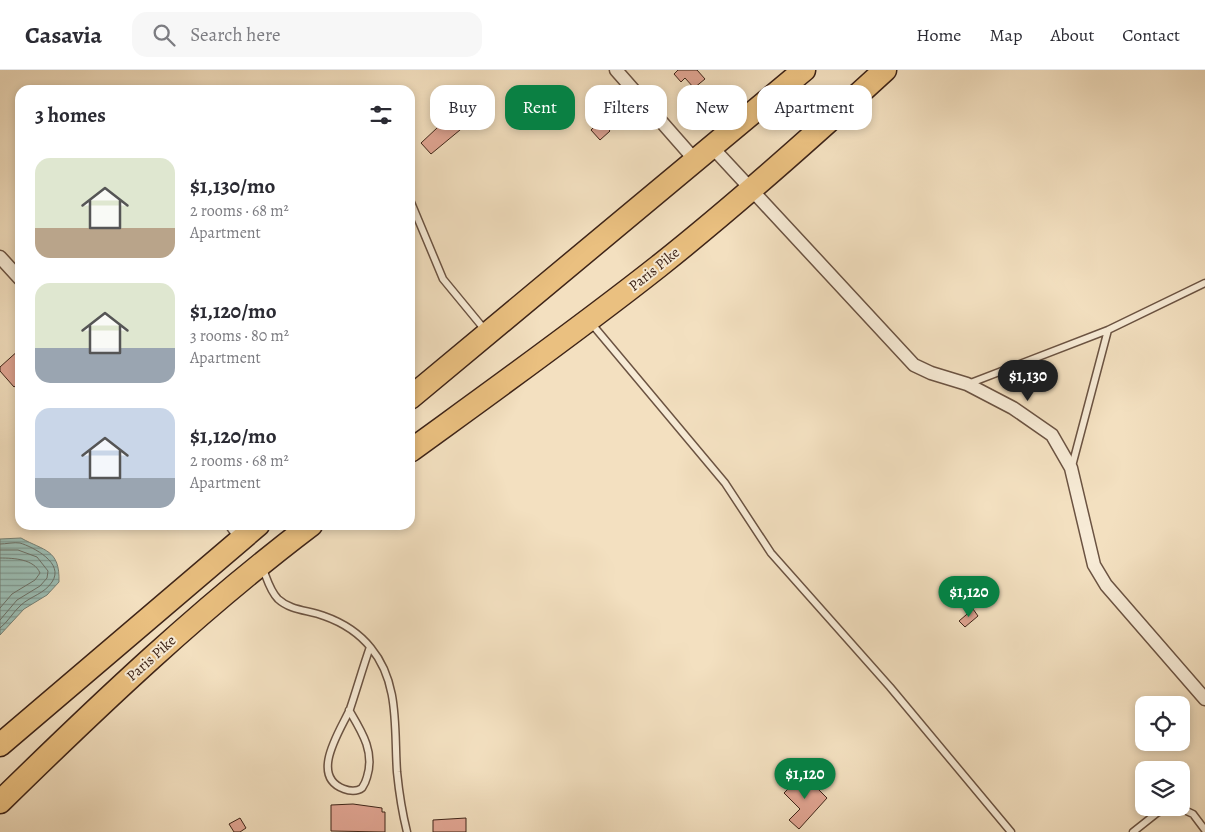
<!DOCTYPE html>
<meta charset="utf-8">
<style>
:root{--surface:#fff;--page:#f7f7f7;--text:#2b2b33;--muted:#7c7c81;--line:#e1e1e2;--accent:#0b8043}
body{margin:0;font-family:Alegreya,serif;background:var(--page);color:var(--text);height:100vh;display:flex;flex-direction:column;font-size:19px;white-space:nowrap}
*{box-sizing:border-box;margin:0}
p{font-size:16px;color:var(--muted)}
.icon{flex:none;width:28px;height:28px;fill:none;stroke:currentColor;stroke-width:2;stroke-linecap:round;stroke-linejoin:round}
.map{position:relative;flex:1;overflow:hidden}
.drawer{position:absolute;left:15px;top:15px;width:400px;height:445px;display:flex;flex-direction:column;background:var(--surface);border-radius:15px;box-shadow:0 2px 8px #0003}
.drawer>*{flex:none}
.banner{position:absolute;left:430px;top:15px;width:475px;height:45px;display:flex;gap:10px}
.tools{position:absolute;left:1135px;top:626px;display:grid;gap:10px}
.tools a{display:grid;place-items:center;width:55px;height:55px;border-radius:10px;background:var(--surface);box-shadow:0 2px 8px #0003;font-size:25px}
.price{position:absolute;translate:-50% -42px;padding:0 11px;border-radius:18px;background:var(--accent);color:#fff;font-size:16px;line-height:32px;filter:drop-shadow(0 1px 2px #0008)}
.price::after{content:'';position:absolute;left:50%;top:30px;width:15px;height:11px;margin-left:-8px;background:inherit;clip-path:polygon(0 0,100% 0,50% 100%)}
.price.on{background:#222;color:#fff}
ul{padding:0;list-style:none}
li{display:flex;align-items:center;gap:15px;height:125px;padding:0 20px}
li span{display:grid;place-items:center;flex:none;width:140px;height:100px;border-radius:15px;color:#555}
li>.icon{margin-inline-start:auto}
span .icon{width:60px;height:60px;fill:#fffc;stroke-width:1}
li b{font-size:21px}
h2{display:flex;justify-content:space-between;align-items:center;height:60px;padding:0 20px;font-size:21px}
.tag{padding:0 18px;border-radius:15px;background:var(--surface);box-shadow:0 2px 8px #0003;font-size:18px;line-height:45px}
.tag.on{background:var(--accent);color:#fff}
header{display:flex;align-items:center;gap:30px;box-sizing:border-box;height:70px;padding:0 25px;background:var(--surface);border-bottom:1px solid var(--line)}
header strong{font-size:24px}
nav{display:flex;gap:28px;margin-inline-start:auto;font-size:18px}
.search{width:350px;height:45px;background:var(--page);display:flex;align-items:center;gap:12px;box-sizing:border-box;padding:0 18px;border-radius:15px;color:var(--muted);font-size:19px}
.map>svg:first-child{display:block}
.water{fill:url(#water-rules);stroke:#768075}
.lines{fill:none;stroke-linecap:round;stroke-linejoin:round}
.shore{stroke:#6c7066;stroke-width:1}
.building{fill:#e2a694;stroke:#3e2418}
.lane-casing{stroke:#6b5342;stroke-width:9}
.street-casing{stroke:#6b5342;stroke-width:15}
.highway-casing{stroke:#3e2418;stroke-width:25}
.lane{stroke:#f7ebd6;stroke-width:6}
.street{stroke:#f7ebd6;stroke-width:12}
.highway{stroke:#eac080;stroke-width:22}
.labels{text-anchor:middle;stroke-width:4;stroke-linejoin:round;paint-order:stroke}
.street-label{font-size:15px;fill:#3e2418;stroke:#f7ebd6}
</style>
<header>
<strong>Casavia</strong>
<div class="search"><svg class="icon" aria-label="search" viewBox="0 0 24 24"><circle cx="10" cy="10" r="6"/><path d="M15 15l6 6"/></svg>Search here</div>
<nav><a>Home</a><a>Map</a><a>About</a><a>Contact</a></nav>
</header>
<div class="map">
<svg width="1205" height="762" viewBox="0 0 1205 762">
<defs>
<pattern id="water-rules" width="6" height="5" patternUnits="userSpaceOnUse" patternTransform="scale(1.25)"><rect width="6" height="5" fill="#9bbdb3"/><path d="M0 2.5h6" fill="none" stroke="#809991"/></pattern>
</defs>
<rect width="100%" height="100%" fill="#f3e0c0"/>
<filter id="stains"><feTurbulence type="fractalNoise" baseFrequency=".004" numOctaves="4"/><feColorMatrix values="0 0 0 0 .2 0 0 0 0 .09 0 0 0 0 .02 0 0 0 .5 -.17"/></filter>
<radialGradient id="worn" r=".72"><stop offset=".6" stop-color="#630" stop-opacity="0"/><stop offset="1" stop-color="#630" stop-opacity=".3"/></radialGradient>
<path class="water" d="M21,468C44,481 60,479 59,512L47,525L24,539L0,565V469Z"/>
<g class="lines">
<path class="shore" d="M0,474C6,474 14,472 20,473C33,477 65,493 52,512C44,524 31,526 21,535C13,542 8,552 0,558
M0,480H18L37,487L48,501L47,508L40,516L17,530L0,550
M0,488C14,488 34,489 40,503L35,510L12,524L0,538"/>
</g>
<path class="building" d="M678,0H697L705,9L694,18L685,8L681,12L674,4Z
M454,42L466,55L431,84L421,73Z
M599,48L610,61L600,70L591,60L594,57L592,54Z
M20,279V312L14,317L0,301V297Z
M973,539L978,546L965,557L959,551Z
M803,704L827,728L799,759L789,750L800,739L784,723Z
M353,734L382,738V742H385V762L331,761V735Z
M240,748L246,758L240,762H234L229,754Z
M466,748V762H433V750Z"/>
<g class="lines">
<g class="lane-casing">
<path id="lane" d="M410,130L443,209L485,260
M591,253L725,413L771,483L890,617L1011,762
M968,314L1108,260L1205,213
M1072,396L1108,260
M263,499C267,509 270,521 278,529C291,541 309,540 324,546C341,552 359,563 371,578C400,613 394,660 397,702C399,722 402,742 407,762
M349,640C362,662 375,682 367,707C366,711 364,715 362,718C357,722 349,721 344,719C308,706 342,658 350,639C357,618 363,597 370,577
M1180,738L1193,744L1205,760
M1133,762L1157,743L1168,738"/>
</g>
<g class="street-casing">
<path id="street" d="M616,0L695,90
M712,77L914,295L931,303L967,314L1013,338L1052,365L1071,398L1094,495L1106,515L1205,629
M0,187L20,209
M232,455L242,469"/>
</g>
<g class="highway-casing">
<path id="highway" d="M410,328L804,0
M410,381C494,320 578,260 659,196C737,134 812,67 885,0
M0,675L258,455
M0,732C99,635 200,539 311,455"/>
</g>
<use href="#lane" class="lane"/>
<use href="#street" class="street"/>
<use href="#highway" class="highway"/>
</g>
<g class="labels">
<g class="street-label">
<text transform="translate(654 199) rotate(-39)" y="5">Paris Pike</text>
<text transform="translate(151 588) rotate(-42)" y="5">Paris Pike</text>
</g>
</g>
<rect width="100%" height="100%" filter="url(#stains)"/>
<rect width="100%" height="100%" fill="url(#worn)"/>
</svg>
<div class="tools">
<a><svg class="icon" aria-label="locate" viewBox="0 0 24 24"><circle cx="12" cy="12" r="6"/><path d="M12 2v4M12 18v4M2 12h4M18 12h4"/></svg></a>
<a><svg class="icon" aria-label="layers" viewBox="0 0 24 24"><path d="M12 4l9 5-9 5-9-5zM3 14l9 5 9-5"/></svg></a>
</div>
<b class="price on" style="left:1028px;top:332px">$1,130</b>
<b class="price" style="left:969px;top:548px">$1,120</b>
<b class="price" style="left:805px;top:730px">$1,120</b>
<div class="banner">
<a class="tag">Buy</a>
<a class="tag on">Rent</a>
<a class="tag">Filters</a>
<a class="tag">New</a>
<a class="tag">Apartment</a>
</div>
<section class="drawer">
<h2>3 homes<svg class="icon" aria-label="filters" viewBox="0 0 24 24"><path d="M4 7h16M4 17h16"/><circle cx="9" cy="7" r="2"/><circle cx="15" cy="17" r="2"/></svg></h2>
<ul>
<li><span style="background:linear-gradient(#dfe7d0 70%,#b9a48a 0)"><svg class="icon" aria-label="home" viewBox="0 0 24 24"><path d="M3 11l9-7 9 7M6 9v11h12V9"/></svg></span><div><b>$1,130/mo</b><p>2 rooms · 68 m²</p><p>Apartment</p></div></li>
<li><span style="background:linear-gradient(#dfe7d0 65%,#9aa5b1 0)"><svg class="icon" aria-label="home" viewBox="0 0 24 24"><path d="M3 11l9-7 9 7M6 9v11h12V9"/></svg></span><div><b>$1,120/mo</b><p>3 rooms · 80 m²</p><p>Apartment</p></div></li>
<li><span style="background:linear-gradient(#c9d6e8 70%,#9aa5b1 0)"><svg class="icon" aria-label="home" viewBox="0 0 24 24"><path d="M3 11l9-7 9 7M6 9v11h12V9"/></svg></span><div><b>$1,120/mo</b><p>2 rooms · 68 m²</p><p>Apartment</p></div></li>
</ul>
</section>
</div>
